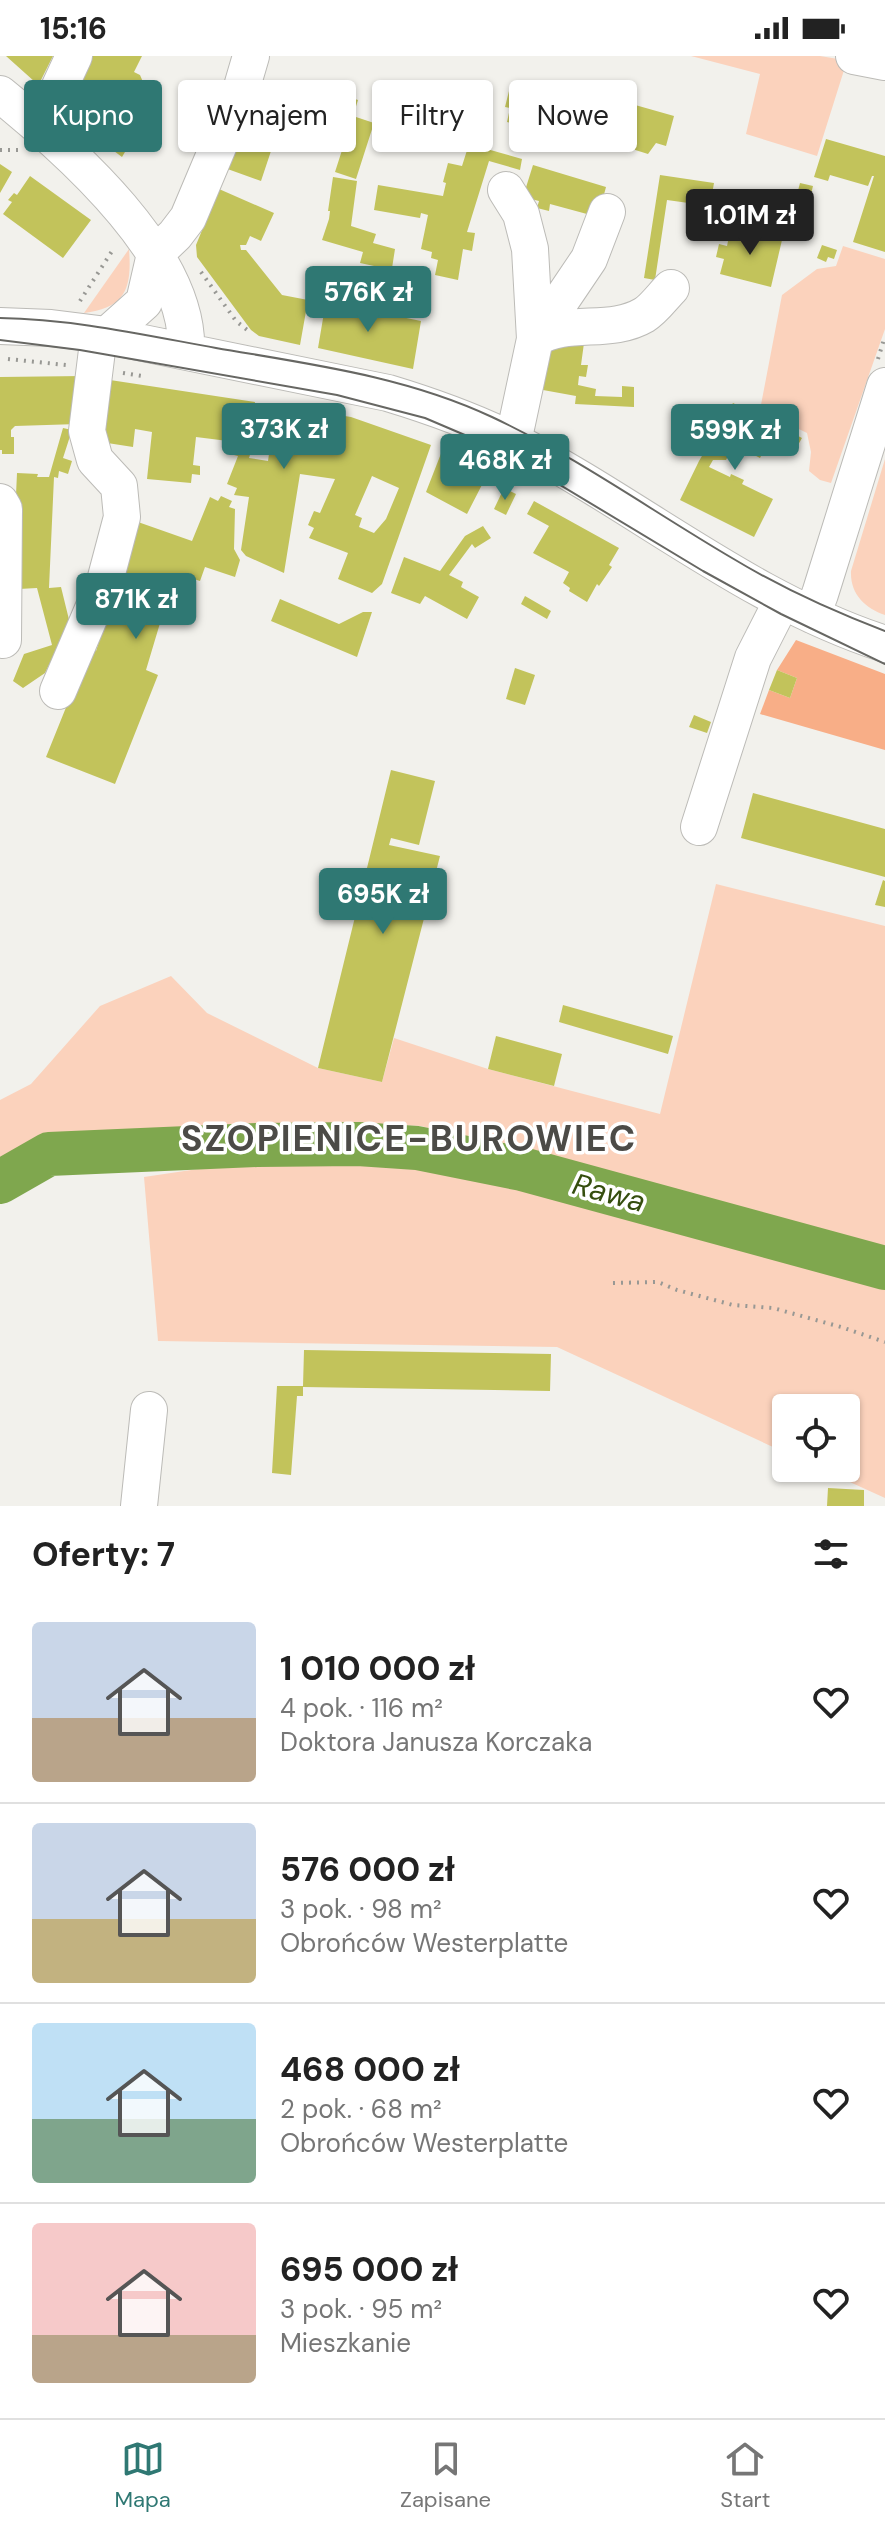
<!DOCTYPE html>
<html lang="pl">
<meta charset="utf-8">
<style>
:root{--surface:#fff;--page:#f2f2f2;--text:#222;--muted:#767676;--line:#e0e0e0;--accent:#2f7873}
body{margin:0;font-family:"DM Sans",sans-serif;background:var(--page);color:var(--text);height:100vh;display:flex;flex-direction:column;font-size:30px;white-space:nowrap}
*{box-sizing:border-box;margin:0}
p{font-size:26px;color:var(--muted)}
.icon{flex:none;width:44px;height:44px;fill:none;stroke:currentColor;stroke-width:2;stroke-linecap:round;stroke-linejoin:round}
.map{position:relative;height:1450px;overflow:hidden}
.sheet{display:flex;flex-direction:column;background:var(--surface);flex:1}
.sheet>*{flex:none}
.banner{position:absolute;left:24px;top:24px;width:838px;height:72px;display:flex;gap:16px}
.controls{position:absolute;left:772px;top:1338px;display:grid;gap:16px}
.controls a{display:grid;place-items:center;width:88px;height:88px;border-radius:8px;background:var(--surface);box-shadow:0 2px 6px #0004;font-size:40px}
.price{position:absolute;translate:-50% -68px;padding:0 18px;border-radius:8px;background:var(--accent);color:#fff;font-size:26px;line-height:52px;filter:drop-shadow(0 2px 4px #0008)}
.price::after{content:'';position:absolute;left:50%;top:48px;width:24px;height:18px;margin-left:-12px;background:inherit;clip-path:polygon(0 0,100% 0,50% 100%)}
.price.current{background:#222;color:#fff}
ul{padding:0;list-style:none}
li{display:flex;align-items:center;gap:24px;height:200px;padding:0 32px}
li+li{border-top:2px solid var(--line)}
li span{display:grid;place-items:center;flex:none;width:224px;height:160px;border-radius:8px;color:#555}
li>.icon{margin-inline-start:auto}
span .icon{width:96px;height:96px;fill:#fffc;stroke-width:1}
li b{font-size:34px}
h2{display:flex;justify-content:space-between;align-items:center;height:96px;padding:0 32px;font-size:34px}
.pill{padding:0 28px;border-radius:8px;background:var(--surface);box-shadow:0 2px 6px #0004;font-size:28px;line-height:72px}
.pill.current{background:var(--accent);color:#fff}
.status{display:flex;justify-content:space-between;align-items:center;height:56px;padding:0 40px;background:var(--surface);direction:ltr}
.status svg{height:22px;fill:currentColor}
.dock{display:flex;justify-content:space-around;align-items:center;height:112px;border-top:2px solid var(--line);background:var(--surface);font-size:22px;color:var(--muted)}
.dock a{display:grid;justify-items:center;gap:4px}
.dock .current{color:var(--accent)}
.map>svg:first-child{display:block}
.green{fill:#fbd2bc}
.forest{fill:#f8ae87}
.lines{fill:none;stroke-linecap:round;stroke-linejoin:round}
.river{stroke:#7fa74e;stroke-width:44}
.building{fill:#c2c35b;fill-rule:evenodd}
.minor-casing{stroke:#bcbbb7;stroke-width:38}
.path{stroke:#989894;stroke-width:4;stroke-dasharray:2 6;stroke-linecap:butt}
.minor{stroke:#fff;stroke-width:36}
.tram{stroke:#676763;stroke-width:2}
.labels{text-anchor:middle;stroke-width:7;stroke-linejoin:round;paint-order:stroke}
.water-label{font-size:30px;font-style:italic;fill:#354e0e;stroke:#fff}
.district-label{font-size:36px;font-weight:bold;letter-spacing:2px;fill:#4c4b47;stroke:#fff}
</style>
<div class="status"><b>15:16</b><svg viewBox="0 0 49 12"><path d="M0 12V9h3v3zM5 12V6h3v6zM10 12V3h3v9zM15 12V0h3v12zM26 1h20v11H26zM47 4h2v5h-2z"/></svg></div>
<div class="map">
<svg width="885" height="1450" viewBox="0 0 885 1450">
<rect width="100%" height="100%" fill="#f2f1ec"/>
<path class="green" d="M691,0H820L844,4L845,11L817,100L746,78L760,18Z
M843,190L885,203V273L831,427L820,424L809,415L811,396L807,377L760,354L782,239L817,213L836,210Z
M129,193C132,232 126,252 84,257Z
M885,403V559C865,552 850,538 851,515Z
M716,828L885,870V1196L421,1070L372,1068L47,1086L0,1112V1044L31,1028L100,950L171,920L207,957L318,1012L382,1026L394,982L488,1013L660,1058Z
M391,1104L468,1116L885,1233V1442L819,1412H846V1352H786V1397L557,1291L158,1285L144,1121L252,1105Z"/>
<path class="forest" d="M796,584L885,618V694L760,658L769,634L790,642L797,622L777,614Z"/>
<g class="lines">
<path class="river" d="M0,1126L49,1098L257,1089L358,1088L417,1092L522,1113L885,1212"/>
</g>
<path class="building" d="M6,0H53L41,24L35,26Z
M93,0H142L134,16L140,19L143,26L140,31L125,39L147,59L122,101L114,95L113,91L111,93L109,91L110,89L102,84L103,82L82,63L81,65L79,63L80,61L75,57L71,46Z
M546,29L559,32L550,66L559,68L552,85L533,81L535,74L507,66L510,52L505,51L509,35L517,31L544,37Z
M343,39L358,44L353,60L374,67L356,123L335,116L353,60L338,55Z
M607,41L674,60L666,90L656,87L648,98L629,92L632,80L619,76L616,84L602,79L604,71L599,70Z
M248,49L274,58L272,67L263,64L254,89L271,95L261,125L222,111Z
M149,72L157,77L147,94L138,89Z
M826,83L885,100V196L853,186L874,120H872L868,130L830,119L828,125L814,121Z
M469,88L522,103L520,114L489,105L467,176L475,177L472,195L463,193L458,224L435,219L438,204L431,202L432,196L421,193L428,159L421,157L420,162L374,154L378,129L443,140L446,127L443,126L448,107L462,110Z
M0,108L12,116L0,137Z
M533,109L606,131L598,161L550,148L549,155L537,152L539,145L523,141Z
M660,119L714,127L710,150L667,144L655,224L644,222Z
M30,120L91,164L63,202L3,158L12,146L8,144L14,137L17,139Z
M333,121L357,125L351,170L376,178L373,187L395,193L390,225L373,222L374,210L360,207L363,196L322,184L329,163L330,155H328Z
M800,127L813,130L808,150L795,146Z
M219,133L274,157L261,185L250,180L246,189H240L241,194H246L282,239L308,244L300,289L259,280L251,274L197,201L196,189Z
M731,171L782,184L771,231L720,218L724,203L716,201L719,188L727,190Z
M822,189L837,194L834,203L828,201L826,206L817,202Z
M328,233L341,236L338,248L421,265L413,313L318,292Z
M550,282L584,287L581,309H588L586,321L579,320L578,329L596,333L595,340L622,341V330L634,331V351L575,348L576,340L543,334Z
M83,320L78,368L15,370L11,374V381H14V398H2V394H0V321Z
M110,324L255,346L249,388L253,389L249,402L268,405L276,349L351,361L431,389L382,528L372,537L338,523L348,497L309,482L314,472L308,469L314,455L320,457L335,423L300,418L284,517L246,500L241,494L249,441L234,439L237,432L227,428L238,400L234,399L236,386L196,381L193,409L200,410V419L192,418L191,427L147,423L152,376L135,373L133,391L101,386ZM372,420L399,432L386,463L374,477L359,471L362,462L355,459Z
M733,347L802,382L794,396L769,384L760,402L739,391L750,369L746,366L726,404H713L709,411L730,421L731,418L744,424L742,428L773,443L754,481L680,444L699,405Z
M63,372L72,374L63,402L72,405L68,418L59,415L58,422L54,421L49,532L61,531L74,584L56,595L45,617L23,632L13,625L24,598L52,589L37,532L19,533L12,528L17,417L38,418L37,421H49Z
M442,395L487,419L467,458L426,436Z
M504,432L516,438L506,459L494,453Z
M221,440L232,445L229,451L235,453L234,493L240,504L235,521L205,511L200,525L175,517L146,614L158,619L115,728L46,701L90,592L96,595L138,466L192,485L210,441L218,445Z
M534,445L619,492L609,509L612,511L599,530L597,528L587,546L569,535L570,532L563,527L569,516L533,497L549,470L527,458Z
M483,470L491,482L475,492L472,488L449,519L463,526L461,531L479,541L467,563L425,540L420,548L391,537L404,501L440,515L465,480Z
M525,540L551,555L547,563L521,548Z
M280,543L339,568L363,556H372L357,601L271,565Z
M515,612L535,619L525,649L506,643Z
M777,614L797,622L790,642L769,634Z
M694,659L711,666L707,677L689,671Z
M391,714L435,725L419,789L391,782L389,789L440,800L382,1026L318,1012Z
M753,737L885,773V821L741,782Z
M883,824L885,825V851L875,849Z
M563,949L673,980L668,998L559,966Z
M496,980L562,998L554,1030L488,1013Z
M304,1294L551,1298L550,1335L303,1331V1340H297L291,1419L272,1417L277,1330H303Z
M828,1432L864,1434V1450H827Z"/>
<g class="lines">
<g class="minor-casing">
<path id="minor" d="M854,0L885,6
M0,38C68,93 191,200 186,295
M41,71L74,0
M506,134L521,158L530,193L535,283L513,386
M155,198L175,179L188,162L239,41L251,0
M0,270L51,272L99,278L388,337C431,350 473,365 513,385C639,450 749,544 885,588
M106,280L144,246L155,198
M535,283C567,262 610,279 644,259C654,253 663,240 671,232
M535,283L589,203L607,156
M0,446L4,453L3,584
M812,559L820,538L885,330
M58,635L105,525L122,461L119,430L95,404L87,375L99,278
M699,771L753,602L782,545
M139,1450L149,1354"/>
</g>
<path class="path" d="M0,94H20
M201,216L236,265L251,277
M80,245L114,192
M8,303L66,309
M878,303L885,280
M123,317L142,320
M613,1227L658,1226L677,1234L733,1249L773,1252L841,1271L885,1286"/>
<use href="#minor" class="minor"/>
<path class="tram" d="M0,262C73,263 144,279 216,292C309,308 405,320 492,361C575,400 652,455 732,502C780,531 832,555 885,575
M0,284L80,294L337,339L425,362L507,397L703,515L781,558L885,608"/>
</g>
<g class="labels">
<g class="water-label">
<text transform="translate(609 1137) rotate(15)" y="10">Rawa</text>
</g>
<g class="district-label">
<text x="409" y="1095">SZOPIENICE-BUROWIEC</text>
</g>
</g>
</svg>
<div class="controls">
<a><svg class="icon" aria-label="locate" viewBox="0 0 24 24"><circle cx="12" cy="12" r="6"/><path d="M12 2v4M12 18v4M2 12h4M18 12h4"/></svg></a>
</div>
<b class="price current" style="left:750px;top:201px">1.01M zł</b>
<b class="price" style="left:368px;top:278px">576K zł</b>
<b class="price" style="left:284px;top:415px">373K zł</b>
<b class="price" style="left:735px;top:416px">599K zł</b>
<b class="price" style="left:505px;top:446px">468K zł</b>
<b class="price" style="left:136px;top:585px">871K zł</b>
<b class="price" style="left:383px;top:880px">695K zł</b>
<div class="banner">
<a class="pill current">Kupno</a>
<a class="pill">Wynajem</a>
<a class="pill">Filtry</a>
<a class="pill">Nowe</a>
</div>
</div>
<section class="sheet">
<h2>Oferty: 7<svg class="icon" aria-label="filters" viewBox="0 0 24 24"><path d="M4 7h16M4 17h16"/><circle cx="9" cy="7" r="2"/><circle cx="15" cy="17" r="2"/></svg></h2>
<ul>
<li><span style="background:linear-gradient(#c9d6e8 60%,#b9a48a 0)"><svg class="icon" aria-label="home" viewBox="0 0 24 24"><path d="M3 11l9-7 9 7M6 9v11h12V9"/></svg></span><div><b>1 010 000 zł</b><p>4 pok. · 116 m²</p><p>Doktora Janusza Korczaka</p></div><svg class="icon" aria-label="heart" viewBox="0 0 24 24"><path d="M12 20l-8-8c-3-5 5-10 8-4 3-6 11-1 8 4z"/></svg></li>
<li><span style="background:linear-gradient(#c9d6e8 60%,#c2b280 0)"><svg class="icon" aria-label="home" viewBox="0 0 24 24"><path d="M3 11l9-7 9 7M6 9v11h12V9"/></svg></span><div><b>576 000 zł</b><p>3 pok. · 98 m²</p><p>Obrońców Westerplatte</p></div><svg class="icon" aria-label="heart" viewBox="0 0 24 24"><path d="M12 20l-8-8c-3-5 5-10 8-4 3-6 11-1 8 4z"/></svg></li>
<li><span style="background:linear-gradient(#bfe0f5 60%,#7fa58c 0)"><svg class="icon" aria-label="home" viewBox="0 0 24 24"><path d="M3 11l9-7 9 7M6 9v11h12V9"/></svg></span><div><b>468 000 zł</b><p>2 pok. · 68 m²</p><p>Obrońców Westerplatte</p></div><svg class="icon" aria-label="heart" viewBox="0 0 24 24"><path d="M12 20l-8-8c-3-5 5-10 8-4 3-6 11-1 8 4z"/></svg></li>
<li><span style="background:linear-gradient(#f6c9c9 70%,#b9a48a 0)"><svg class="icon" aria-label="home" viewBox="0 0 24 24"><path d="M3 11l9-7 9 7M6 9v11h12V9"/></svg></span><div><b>695 000 zł</b><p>3 pok. · 95 m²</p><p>Mieszkanie</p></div><svg class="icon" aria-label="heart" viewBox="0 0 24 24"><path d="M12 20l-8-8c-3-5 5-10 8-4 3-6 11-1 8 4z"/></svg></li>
</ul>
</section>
<nav class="dock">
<a class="current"><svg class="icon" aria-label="map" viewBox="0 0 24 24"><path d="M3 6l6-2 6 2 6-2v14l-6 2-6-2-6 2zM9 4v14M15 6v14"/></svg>Mapa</a>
<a><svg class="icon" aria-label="saved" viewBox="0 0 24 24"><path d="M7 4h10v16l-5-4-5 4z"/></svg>Zapisane</a>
<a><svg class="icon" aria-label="home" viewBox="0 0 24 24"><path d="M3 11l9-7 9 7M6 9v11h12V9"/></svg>Start</a>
</nav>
